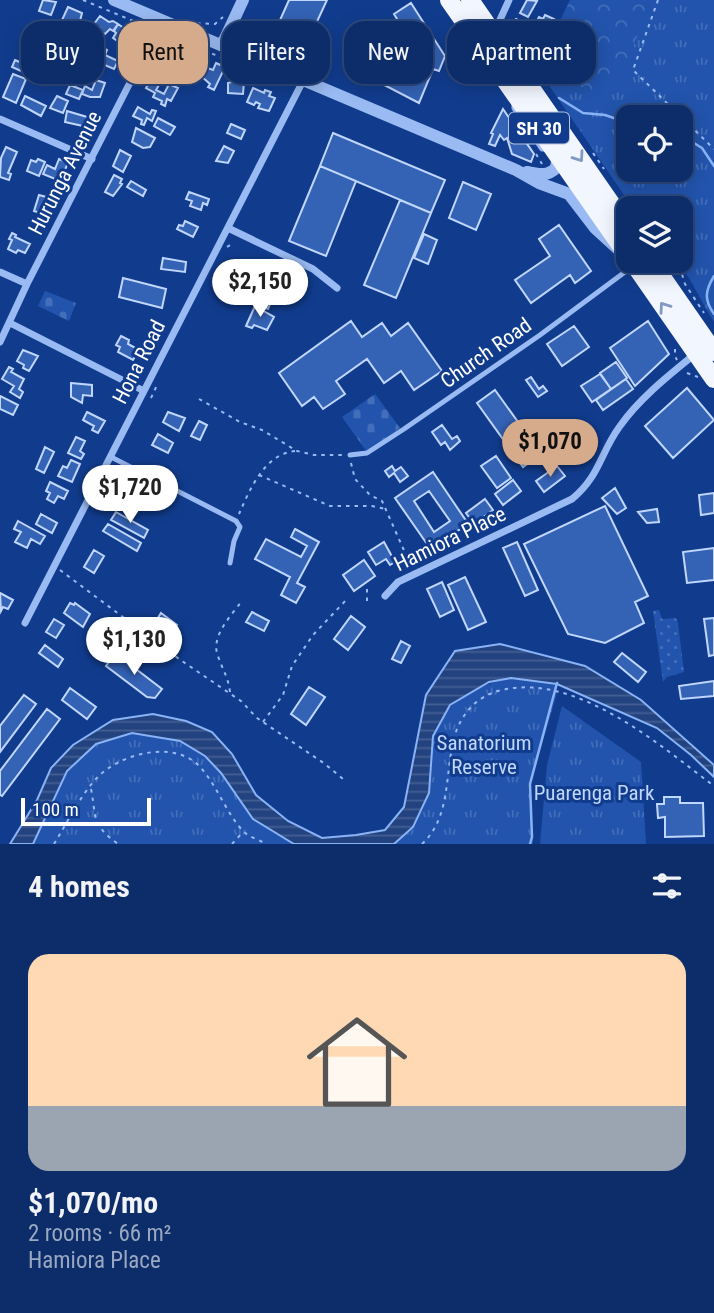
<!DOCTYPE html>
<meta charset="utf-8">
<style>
:root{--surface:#0d2d6a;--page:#1b3972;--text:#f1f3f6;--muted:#9aa8c1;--line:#2d497e;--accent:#d6ab8b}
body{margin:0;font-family:"Roboto Condensed",sans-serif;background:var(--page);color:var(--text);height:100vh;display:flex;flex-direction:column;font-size:26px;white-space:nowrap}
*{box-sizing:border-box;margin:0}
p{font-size:23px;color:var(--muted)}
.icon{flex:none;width:38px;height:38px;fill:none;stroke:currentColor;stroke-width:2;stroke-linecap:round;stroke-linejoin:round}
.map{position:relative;height:844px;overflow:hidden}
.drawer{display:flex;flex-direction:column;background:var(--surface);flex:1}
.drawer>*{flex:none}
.hud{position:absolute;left:21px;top:21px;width:672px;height:63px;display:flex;gap:14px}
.tools{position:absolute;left:616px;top:105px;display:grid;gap:14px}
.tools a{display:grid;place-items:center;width:77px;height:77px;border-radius:14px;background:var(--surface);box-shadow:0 4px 18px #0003,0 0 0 2px var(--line);font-size:35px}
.scale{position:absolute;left:21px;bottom:18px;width:130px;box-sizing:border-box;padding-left:7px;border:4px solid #fff;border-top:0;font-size:19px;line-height:24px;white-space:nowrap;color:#fff;-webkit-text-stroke:5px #113c8e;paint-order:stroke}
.price{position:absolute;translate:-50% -60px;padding:0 16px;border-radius:24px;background:#fff;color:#222;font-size:23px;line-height:46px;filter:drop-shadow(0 2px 4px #0008)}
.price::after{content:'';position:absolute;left:50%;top:42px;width:21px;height:16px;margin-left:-10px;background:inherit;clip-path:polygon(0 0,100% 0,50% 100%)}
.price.on{background:var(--accent);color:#111}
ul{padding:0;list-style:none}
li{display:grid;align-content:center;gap:14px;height:371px;padding:0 28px}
li span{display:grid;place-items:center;height:217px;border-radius:21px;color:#555}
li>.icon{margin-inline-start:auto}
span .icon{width:126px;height:126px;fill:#fffc;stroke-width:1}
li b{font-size:30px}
h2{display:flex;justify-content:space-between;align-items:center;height:84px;padding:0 28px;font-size:30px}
.tag{padding:0 24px;border-radius:21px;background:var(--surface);box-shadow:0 4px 18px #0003,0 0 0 2px var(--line);font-size:24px;line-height:63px}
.tag.on{background:var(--accent);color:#111}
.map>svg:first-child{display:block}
.grass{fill:url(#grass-dots)}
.forest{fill:url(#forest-crowns)}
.cemetery{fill:url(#cemetery-stones)}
.park{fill:url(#park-tufts);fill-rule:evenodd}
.water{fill:url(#water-rules);stroke:#8ab3f6;stroke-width:2}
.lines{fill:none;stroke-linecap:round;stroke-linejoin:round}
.stream{stroke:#8ab3f6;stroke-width:2.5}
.building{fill:#3462b5;stroke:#c0d6fd;stroke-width:2;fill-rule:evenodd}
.path{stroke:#99baf2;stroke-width:2;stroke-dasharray:3.5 5;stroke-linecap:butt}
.service{stroke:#99baf2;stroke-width:5}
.minor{stroke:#99baf2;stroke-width:7}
.tertiary{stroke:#99baf2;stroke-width:12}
.trunk{stroke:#f2f6ff;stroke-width:18}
.oneway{stroke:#8299c6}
.labels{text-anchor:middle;stroke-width:6;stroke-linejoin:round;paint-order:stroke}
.shield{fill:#113c8e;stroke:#b8c4dd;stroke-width:2}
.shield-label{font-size:19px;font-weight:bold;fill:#fff}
.street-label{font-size:21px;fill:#fff;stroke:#113c8e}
.park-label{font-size:21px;fill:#c0d6fd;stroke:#113c8e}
</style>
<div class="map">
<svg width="714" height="844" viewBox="0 0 714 844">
<defs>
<pattern id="grass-dots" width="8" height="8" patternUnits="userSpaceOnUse" patternTransform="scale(1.75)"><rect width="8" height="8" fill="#2254ad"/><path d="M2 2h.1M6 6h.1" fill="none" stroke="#436eb9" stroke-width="1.8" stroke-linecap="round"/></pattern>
<pattern id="forest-crowns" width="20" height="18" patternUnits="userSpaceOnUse" patternTransform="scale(1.75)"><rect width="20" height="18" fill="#2254ad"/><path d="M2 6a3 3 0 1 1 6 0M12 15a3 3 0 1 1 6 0" fill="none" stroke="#436eb9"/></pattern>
<pattern id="cemetery-stones" width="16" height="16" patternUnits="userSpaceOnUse" patternTransform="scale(1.75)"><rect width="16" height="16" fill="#2254ad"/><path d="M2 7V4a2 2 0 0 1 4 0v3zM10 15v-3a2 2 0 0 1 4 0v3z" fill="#436eb9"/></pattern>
<pattern id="park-tufts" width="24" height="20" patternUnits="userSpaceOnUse" patternTransform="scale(1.75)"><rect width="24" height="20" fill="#2254ad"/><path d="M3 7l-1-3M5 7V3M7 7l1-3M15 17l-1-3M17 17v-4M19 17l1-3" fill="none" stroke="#436eb9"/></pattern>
<pattern id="water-rules" width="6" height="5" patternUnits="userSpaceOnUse" patternTransform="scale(1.75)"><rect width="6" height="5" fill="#234380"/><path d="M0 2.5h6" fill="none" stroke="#445f93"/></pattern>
</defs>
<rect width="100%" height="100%" fill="#113c8e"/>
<path class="grass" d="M659,610L662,619L676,618L678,623L684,672L667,677L663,682L653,611Z"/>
<path class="forest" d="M570,0H714L605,105L537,68Z"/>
<path class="cemetery" d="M45,291L76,303L69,321L38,306Z
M375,394L400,428L367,452L342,417Z"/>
<path class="park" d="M654,0H714V322C701,302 692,278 676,261H681V208H633L537,68L600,95L619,78ZM681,117V170H628V117Z
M511,678L557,684L556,697L530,784L533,844H394C409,830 425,813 429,791C433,773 429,754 433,737C442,702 479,684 511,678Z
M562,706L641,762L646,844H540L547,765Z
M132,733L180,741L205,756L221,773L253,819L294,844H33L67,771L96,744Z"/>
<path class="water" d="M500,644L585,666L641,700L714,765V777L691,755L657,728L557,684L511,678L489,682L450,705L433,736L429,793L413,827L394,844H294L253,819L221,773L205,756L180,741L132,733L96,744L67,771L33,844H10L37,800L51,768L73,745L113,720L153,714L186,721L212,732L232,754L256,795L288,821L322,838L356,835L385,830L404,807L426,695L455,651Z"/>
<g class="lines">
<path class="stream" d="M559,98L583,113L605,115L628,123
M681,135L702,148L714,166
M714,276C705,291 704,300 714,314
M530,844L532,837L530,784L557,683"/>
</g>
<path class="building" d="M43,0L56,2L51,15L39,11Z
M289,0H327L303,52L272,38Z
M527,0L537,1L528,17L520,13Z
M411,3L445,56L439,71L433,69L419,103L365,75L388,23L390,24L397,19L394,14Z
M68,7L82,13L79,25L62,20Z
M545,15L554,19L549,31L536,23L539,17L543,19Z
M100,16L109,22L113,21L118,24L113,31L110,29L105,34L98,30L100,28L94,24Z
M516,19L544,34L542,39L546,41L539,51L534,48L532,52L525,48L529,40L510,29Z
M118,24L125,29L122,32L130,38L125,46L113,38L116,33L114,31Z
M60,40L69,44L64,59L55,55Z
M85,47L96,52L88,71L80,67L85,56L82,55Z
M103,48L107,50L105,55L118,61L114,69L100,63L103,58L99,57Z
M168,51L176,55L172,65L180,69L177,75L162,64Z
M187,53L197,58L190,72L180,69Z
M15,60L35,69L32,76L12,67Z
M216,63L225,67L214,90L208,87L210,84L201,76L205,67L213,70Z
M67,66L80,71L77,80L63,75Z
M13,74L26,79L16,103L3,97Z
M153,75L162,80L156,90L164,94L169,84L178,88L171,101L167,99L165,106L161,104L162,101L153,97L155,93L146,88Z
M96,80L105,83L100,97H90L82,94L85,86L92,90Z
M238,80L244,81L243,94L228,93V83Z
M70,85L83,90L79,99L66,94Z
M253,88L264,93L265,90L271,92L269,96L275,98L269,111L258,108L260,104L256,102L254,105L247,102Z
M25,96L46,106L41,116L21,105Z
M57,96L68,101L63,113L50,108Z
M138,107L150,114L152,110L156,111L152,121L147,118L144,125L141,124L142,120L133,116Z
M503,109L534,154L531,162L512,154L507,138L504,140L500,135L495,146L489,144L493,134L491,133Z
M67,111L87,117L83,126L65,122Z
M158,118L175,127L170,135L154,126Z
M231,124L245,130L241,139L227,133Z
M136,128L155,138L150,147L143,148L132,142Z
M333,133L445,180L431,213L320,166Z
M224,146L234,151L228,163L216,161Z
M6,147L17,152L8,173L11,174L9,180L0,177L1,158Z
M120,150L131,156L123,172L113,166Z
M38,159L45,162L39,176L27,171L31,160L36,162Z
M59,159L68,163L60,181L43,174L47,165L55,169Z
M320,166L356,181L326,256L289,241Z
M114,175L122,179L120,183L122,184L113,196L105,192Z
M131,181L146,190L143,196L127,187Z
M463,182L491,194L476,230L449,218Z
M189,192L209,199L207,205L203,203L201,210L190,206L192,201L186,199Z
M39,195L50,198L44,214L34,211Z
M400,200L431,213L396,298L364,285Z
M185,221L198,227L193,237L177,229L179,225L183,226Z
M559,225L591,271L575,283L570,275L531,303L515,280L550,256L539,239Z
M12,233L16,235L15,237L30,244L25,253L18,250L16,253L8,249L12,240L9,239Z
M424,234L437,240L428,264L414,258Z
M163,258L186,262L185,272L161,269Z
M123,278L166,289L162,308L119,297Z
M265,283L277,288L268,309L256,304Z
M255,306L274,317L267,330L254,325L252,328L246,326Z
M351,321L362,337L382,323L391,336L408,323L442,371L414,390L401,371L384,383L367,359L336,381L345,394L323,409L314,397L302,406L279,373Z
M648,321L669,354L635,386L610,348Z
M574,326L589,347L562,366L547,344Z
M121,336L129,340L128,344L139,350L133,360L118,352L120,347L116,345Z
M23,350L38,356L29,371L23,368L24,365L17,361Z
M616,362L627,378L611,389L600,373Z
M9,367L13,369L11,372L24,379L19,389L23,392L20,398L10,392L14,386L2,379Z
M600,374L611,389L592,402L581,386Z
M531,377L539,389L543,386L547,391L538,397L526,380Z
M626,379L633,389L603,410L596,400Z
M71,383L92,385V396L83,395L82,403L71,397Z
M687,388L714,420L673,458L645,426Z
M495,390L541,454L523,467L477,403Z
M0,396L18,405L13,415L0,409Z
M87,412L105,421L98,433L92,430L94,426L83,420Z
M168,412L185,418L179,431L163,422Z
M199,421L207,425L200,440L191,436Z
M442,425L452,439L457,436L460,441L450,450L445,442L441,445L432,432Z
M158,434L173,443L168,453L152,445Z
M76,437L85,441L80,451L84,454L81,459L68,453Z
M45,447L54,452L44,473L36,469Z
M496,456L511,478L497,488L481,466Z
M71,460L80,464L72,482L58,476L63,466L67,468Z
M392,466L395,471L401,467L408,476L400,482L394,473L389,477L385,471Z
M557,466L565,476L544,492L536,481Z
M433,472L469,525L430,545L427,544L395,498ZM429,491L450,521L434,532L414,501Z
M513,480L521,491L503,505L495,494Z
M50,482L68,491L64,499L58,496L54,503L47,499L50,493L46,491Z
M615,488L626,508L617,514L602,498Z
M714,493V513L701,515L699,495Z
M485,499L493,510L474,524L466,513Z
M605,506L648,596L635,602L644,623L605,643L568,634L524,544Z
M657,509L659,522L647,523L638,512Z
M116,512L148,530L144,538L111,520Z
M41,514L57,523L52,533L36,524Z
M18,521L45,536L40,544L31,539L27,548L15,542L21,532L14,529Z
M108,524L141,543L137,551L103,531Z
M295,529L319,542L297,583L305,587L296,603L281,595L290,577L255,559L266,539L301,557L307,546L291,537Z
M384,542L395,562L390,565L386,559L376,565L368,552Z
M517,542L538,590L525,596L503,548Z
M714,548V580L687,583L683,552Z
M94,550L104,556L94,573L84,567Z
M364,560L375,576L354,591L343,575Z
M465,577L486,622L468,630L448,585Z
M442,582L454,610L440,617L427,589Z
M0,593L13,600L8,609L3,607L1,611Z
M70,603L74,605L75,603L90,614L83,627L64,613Z
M252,612L269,621L264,631L246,622Z
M161,613L177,625L171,633L156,621Z
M351,616L365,627L348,650L334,639Z
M714,618V655L709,656L704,619Z
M54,619L64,625L56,638L46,632Z
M401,641L410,646L401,663L392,659Z
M45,645L63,659L58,667L39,653Z
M115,653L162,689L155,698L147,697L106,666Z
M622,653L646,672L638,682L614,662Z
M714,681V696L681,699L679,686Z
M309,687L325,697L306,725L291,714Z
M70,688L96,707L87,719L62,700Z
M24,695L36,704L0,752V726Z
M47,709L60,719L2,796L0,795V771Z
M664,797H680V803H703L704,836L665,837V817L658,818L657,804H664Z"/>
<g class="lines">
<path class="path" d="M83,0L150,28
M658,0L633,70L714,149
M197,23L215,24L223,17
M165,34L225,59
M593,153L604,169
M536,154L542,164
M227,247L233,243
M672,261L681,271L685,284L704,313
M675,349V356L677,360
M687,373L698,377
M151,398L158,383
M199,399L240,422L262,430L297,451L314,455H342
M351,463L355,479L370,495L382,501L411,566
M259,475L330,506H372L385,509
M239,514C250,489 265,453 296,451
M60,570L179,659L241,701L257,718L325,764L343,779
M367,589V605
M230,692C228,676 223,671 218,656C210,637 231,616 241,602
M263,722L283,695L292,666L313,635L348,598
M91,789C97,819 90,823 118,844
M54,844C67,823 79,798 95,780C117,754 175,738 201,768C217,786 227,814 243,831C249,837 259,840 267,844
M232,844L243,832
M422,844C454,814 443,767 457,729C465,710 478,697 498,691C574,670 658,744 714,786"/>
<path class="service" d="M514,102V108L542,149H547
M350,455L367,453L404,429L540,335L633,266
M111,457L236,521L240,527L234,541L230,563"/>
<path class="minor" d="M494,33L509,0
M0,119L92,159
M228,228L313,269L337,288
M0,272L27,284
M10,323L144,391
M0,342L27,284L162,20
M385,596L398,582L572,499C600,476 600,453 620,426C640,398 668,376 695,354
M25,623L304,79"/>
<path class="tertiary" d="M114,0L516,170L539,183L569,194L595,228L619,250
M222,45L243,0
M527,172C538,174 547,177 556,168L558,155"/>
<path class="trunk" d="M449,0L628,256
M470,0L628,228
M632,261L714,379
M651,261L714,352"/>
</g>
<defs><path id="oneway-chevron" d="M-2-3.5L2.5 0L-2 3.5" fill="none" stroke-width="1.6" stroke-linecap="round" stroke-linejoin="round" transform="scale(1.75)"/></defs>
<g class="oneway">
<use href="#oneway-chevron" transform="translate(579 157) rotate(55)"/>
<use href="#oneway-chevron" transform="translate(664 307) rotate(-125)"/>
</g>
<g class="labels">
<rect class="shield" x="509" y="112.5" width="60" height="31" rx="5"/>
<g class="shield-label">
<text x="539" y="135">SH 30</text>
</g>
<g class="street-label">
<text transform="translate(65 173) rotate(-63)" y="7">Hurunga Avenue</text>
<text transform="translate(486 353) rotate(-35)" y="7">Church Road</text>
<text transform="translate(139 362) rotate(-63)" y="7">Hona Road</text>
<text transform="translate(450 539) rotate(-26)" y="7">Hamiora Place</text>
</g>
<g class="park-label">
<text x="484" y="750">Sanatorium<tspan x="484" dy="24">Reserve</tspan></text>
<text x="594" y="800">Puarenga Park</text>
</g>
</g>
</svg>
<div class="tools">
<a><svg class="icon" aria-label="locate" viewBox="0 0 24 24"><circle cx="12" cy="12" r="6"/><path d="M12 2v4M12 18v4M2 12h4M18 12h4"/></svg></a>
<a><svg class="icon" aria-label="layers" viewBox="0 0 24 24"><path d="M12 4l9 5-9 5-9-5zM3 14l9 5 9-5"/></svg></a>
</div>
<div class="scale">100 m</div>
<b class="price" style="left:260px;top:319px">$2,150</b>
<b class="price on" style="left:550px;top:479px">$1,070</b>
<b class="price" style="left:130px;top:525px">$1,720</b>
<b class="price" style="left:134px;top:677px">$1,130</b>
<div class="hud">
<a class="tag">Buy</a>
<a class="tag on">Rent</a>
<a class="tag">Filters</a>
<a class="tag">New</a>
<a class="tag">Apartment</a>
</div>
</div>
<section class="drawer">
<h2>4 homes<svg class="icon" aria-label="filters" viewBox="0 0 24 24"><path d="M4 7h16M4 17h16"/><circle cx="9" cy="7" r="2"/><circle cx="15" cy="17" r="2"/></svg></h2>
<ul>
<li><span style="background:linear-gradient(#ffd9b3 70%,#9aa5b1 0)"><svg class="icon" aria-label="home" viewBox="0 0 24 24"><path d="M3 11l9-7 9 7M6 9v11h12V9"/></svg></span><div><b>$1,070/mo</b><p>2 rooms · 66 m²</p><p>Hamiora Place</p></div></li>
</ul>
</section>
